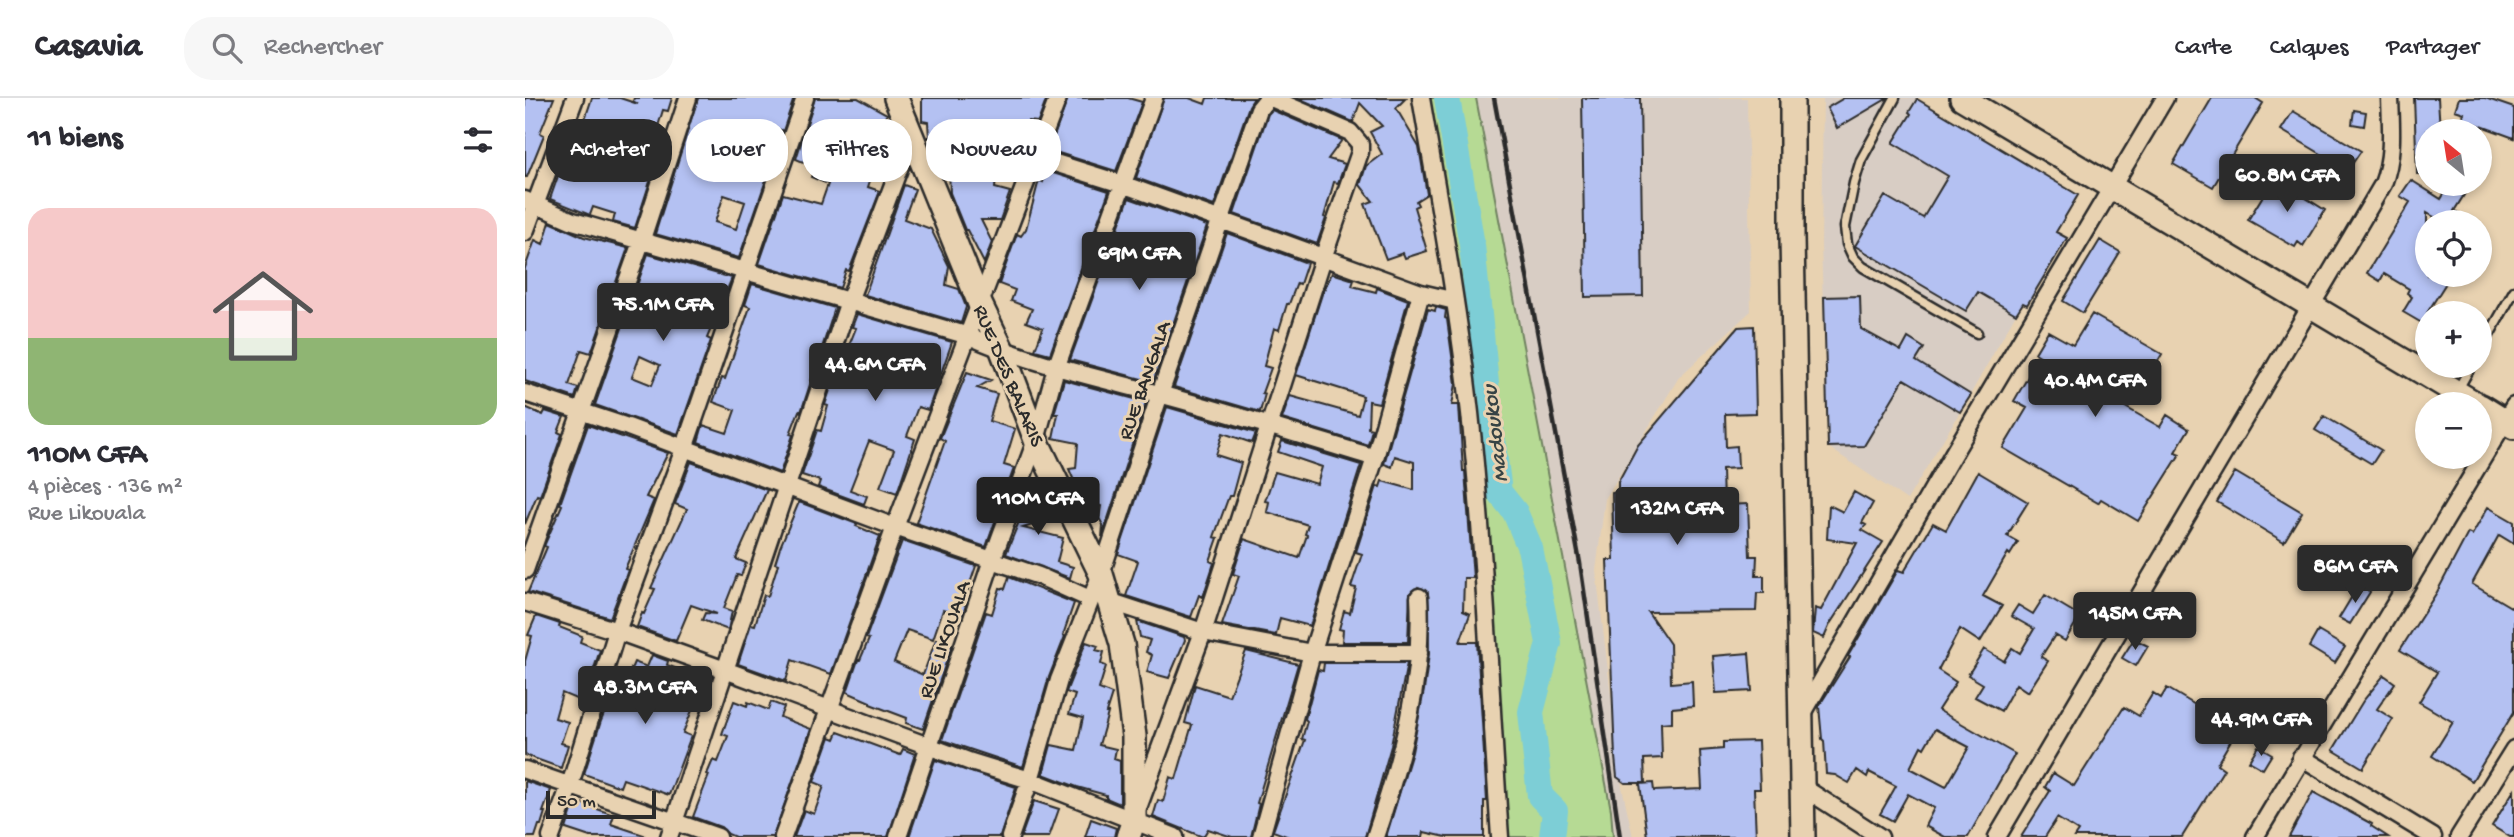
<!DOCTYPE html>
<html lang="fr">
<meta charset="utf-8">
<style>
:root{--surface:#fff;--page:#f7f7f7;--text:#2b2b33;--muted:#7c7c81;--line:#e1e1e2;--accent:#2b2b2b}
body{margin:0;font-family:"Gochi Hand",sans-serif;background:var(--page);color:var(--text);height:100vh;display:flex;flex-direction:column;font-size:26px;white-space:nowrap}
*{box-sizing:border-box;margin:0}
p{font-size:23px;color:var(--muted)}
.icon{flex:none;width:38px;height:38px;fill:none;stroke:currentColor;stroke-width:2;stroke-linecap:round;stroke-linejoin:round}
.map{position:relative;flex:1;overflow:hidden}
.sheet{display:flex;flex-direction:column;background:var(--surface);width:525px}
.sheet>*{flex:none}
.hud{position:absolute;left:21px;top:21px;width:665px;height:63px;display:flex;gap:14px}
.needle{width:46px;rotate:330deg}
.buttons{position:absolute;left:1890px;top:21px;display:grid;gap:14px}
.buttons a{display:grid;place-items:center;width:77px;height:77px;border-radius:50%;background:var(--surface);box-shadow:0 4px 10px #0003;font-size:35px}
.scale{position:absolute;left:21px;bottom:18px;width:110px;box-sizing:border-box;padding-left:7px;border:4px solid #2b2b2b;border-top:0;font-size:19px;line-height:24px;white-space:nowrap;color:#2b2b2b;-webkit-text-stroke:5px #e8d2b1;paint-order:stroke}
.price{position:absolute;translate:-50% -60px;padding:0 16px;border-radius:7px;background:var(--accent);color:#fff;font-size:23px;line-height:46px;filter:drop-shadow(0 2px 4px #0008)}
.price::after{content:'';position:absolute;left:50%;top:42px;width:21px;height:16px;margin-left:-10px;background:inherit;clip-path:polygon(0 0,100% 0,50% 100%)}
.price.selected{background:#222;color:#fff}
ul{padding:0;list-style:none}
li{display:grid;align-content:center;gap:14px;height:371px;padding:0 28px}
li+li{border-top:2px solid var(--line)}
li span{display:grid;place-items:center;height:217px;border-radius:21px;color:#555}
li>.icon{margin-inline-start:auto}
span .icon{width:126px;height:126px;fill:#fffc;stroke-width:1}
li b{font-size:30px}
h2{display:flex;justify-content:space-between;align-items:center;height:84px;padding:0 28px;font-size:30px}
.pill{padding:0 24px;border-radius:28px;background:var(--surface);box-shadow:0 4px 10px #0003;font-size:24px;line-height:63px}
.pill.selected{background:var(--accent);color:#fff}
header{display:flex;align-items:center;gap:42px;box-sizing:border-box;height:98px;padding:0 35px;background:var(--surface);border-bottom:2px solid var(--line)}
header strong{font-size:33px}
nav{display:flex;gap:38px;margin-inline-start:auto;font-size:24px}
.search{width:490px;height:63px;background:var(--page);display:flex;align-items:center;gap:18px;box-sizing:border-box;padding:0 24px;border-radius:28px;color:var(--muted);font-size:26px}
main{display:flex;flex:1;min-height:0}
.map>svg:first-child{display:block}
.built{fill:#d8cdc4}
.green{fill:#b6da94;stroke:#708260;stroke-width:2}
.lines{fill:none;stroke-linecap:round;stroke-linejoin:round}
.river{stroke:#7dced6;stroke-width:26}
.building{fill:#b4c1f2;stroke:#2b2b2b;stroke-width:2;fill-rule:evenodd}
.lane-casing{stroke:#2b2b2b;stroke-width:13}
.street-casing{stroke:#2b2b2b;stroke-width:21}
.secondary-casing{stroke:#2b2b2b;stroke-width:28}
.lane{stroke:#e8d2b1;stroke-width:8}
.street{stroke:#e8d2b1;stroke-width:16}
.secondary{stroke:#e8d2b1;stroke-width:23}
.rail{stroke:#2b2b2b;stroke-width:4.5}
.labels{text-anchor:middle;stroke-width:6;stroke-linejoin:round;paint-order:stroke}
.street-label{font-size:21px;fill:#2b2b2b;stroke:#e8d2b1}
.water-label{font-size:23px;font-style:italic;fill:#374345;stroke:#e8d2b1}
</style>
<header>
<strong>Casavia</strong>
<div class="search"><svg class="icon" aria-label="search" viewBox="0 0 24 24"><circle cx="10" cy="10" r="6"/><path d="M15 15l6 6"/></svg>Rechercher</div>
<nav><a>Carte</a><a>Calques</a><a>Partager</a></nav>
</header>
<main>
<section class="sheet">
<h2>11 biens<svg class="icon" aria-label="filters" viewBox="0 0 24 24"><path d="M4 7h16M4 17h16"/><circle cx="9" cy="7" r="2"/><circle cx="15" cy="17" r="2"/></svg></h2>
<ul>
<li><span style="background:linear-gradient(#f6c9c9 60%,#8fb573 0)"><svg class="icon" aria-label="home" viewBox="0 0 24 24"><path d="M3 11l9-7 9 7M6 9v11h12V9"/></svg></span><div><b>110M CFA</b><p>4 pièces · 136 m²</p><p>Rue Likouala</p></div></li>
</ul>
</section>
<div class="map">
<svg width="1989" height="739" viewBox="0 0 1989 739">
<rect width="100%" height="100%" fill="#e8d2b1"/>
<filter id="ink" filterUnits="userSpaceOnUse"><feTurbulence type="fractalNoise" baseFrequency=".0143" numOctaves="2"/><feDisplacementMap in="SourceGraphic" scale="14" xChannelSelector="R" yChannelSelector="G"/><feConvolveMatrix kernelMatrix="1 2 1 2 8 2 1 2 1" color-interpolation-filters="sRGB"/></filter>
<g filter="url(#ink)">
<path class="built" d="M950,0H1222L1226,213L1154,279L1080,401L1071,473L1097,689L1108,739H1074Z
M1298,0H1389L1553,97L1531,133L1542,140L1502,207L1497,205L1445,297L1382,402L1303,349L1296,147Z"/>
<path class="green" d="M896,0H951L1086,712L1088,739H975L956,445Z"/>
<g class="lines">
<path class="river" d="M922,0L947,147L963,305L974,394L990,414L1005,450L1024,545L1006,614L1015,698L1030,713L1027,739"/>
</g>
<path class="building" d="M0,0H29L15,35L19,37L2,79H0Z
M67,0H95L113,6L108,3L109,0H147L143,13L138,12L131,35L140,37L110,130L88,124L90,116L68,109L65,117L25,101L39,61L65,69L72,66V61L69,57L43,48L53,22L59,24Z
M173,0H269L258,33L250,30L241,56L249,59L214,160L130,136ZM199,97L220,104L211,131L190,124Z
M290,0H333L362,16L355,27L371,37L363,53L369,55L363,71L350,67L343,89L355,93L324,173L321,172L315,190L234,166L258,96L296,106L303,86L286,79L290,69L271,61Z
M397,0H522L513,24L503,23L499,54L474,51L470,90L485,94L475,122H456L467,144L459,165L442,132H440L425,95L424,71H420V38L404,40L403,24L397,23Z
M543,0H603L617,4L591,73L524,52Z
M639,0H664L680,6L682,0H729L724,8L689,108L611,80Z
M773,0H881L871,10L894,49L902,96L891,103L893,107L889,109L902,153L880,160L878,155L861,161L840,106L848,103L835,87L841,68L857,56L845,34L857,28L835,5L828,24Z
M1057,0H1115L1118,198L1060,199Z
M1319,0H1363L1312,30L1302,10Z
M1687,0H1730L1738,5L1688,89L1648,66Z
M1889,0H1913L1915,33H1902V76H1892Z
M1934,0H1960L1989,10V40L1937,21L1939,15L1930,12Z
M1392,1L1553,97L1531,134L1542,140L1502,207L1498,205L1491,216L1453,194L1441,213L1330,148L1360,98L1398,120L1423,78L1368,45L1386,16L1384,14Z
M747,12L817,42L803,61L820,66L813,85L809,84L799,119L801,120L792,146L709,116L743,16Z
M1829,12L1841,14L1839,28L1827,26Z
M1768,13L1836,53L1823,72L1756,32Z
M522,73L584,93L525,256L510,252L518,230L501,224L507,211L486,203L490,192L474,186L492,136L496,138L501,131L514,82L518,84Z
M1749,80L1800,112L1778,148L1773,144L1770,149L1723,122Z
M1886,82L1916,101L1925,86H1946L1929,113L1949,124H1918L1902,115V177H1926L1902,215V228L1878,214L1887,199L1882,195L1884,191L1859,176L1855,183L1842,175L1885,104L1875,98Z
M379,87L390,91L379,121L406,131L424,168L421,187L434,191L441,209L436,225L340,197Z
M604,100L682,128L628,284L545,262Z
M25,124L59,139L103,150L66,255L56,252L44,287L53,290L50,300L0,283V170L10,142L18,146Z
M702,135L782,165L775,186L772,185L764,206H762L754,232L749,230L739,268L746,270L737,295L740,296L735,314L649,289Z
M1575,142L1595,154L1558,215L1538,203Z
M123,156L207,180L182,240L186,242L153,336L70,307ZM115,258L135,267L127,287L107,279Z
M807,175L829,182L827,188L851,194L852,190L883,202L854,305L844,303L843,330L847,331L843,347L757,321L765,298L833,317L838,298L771,277L797,196Z
M227,186L310,210L276,314L274,313L265,336L268,337L255,375L173,344L178,327L202,335L210,312L188,304L197,280L200,281L225,209L220,207Z
M1335,198L1336,231L1376,253L1383,240L1399,250L1391,263L1446,297L1435,314L1379,281L1339,348L1303,349L1299,199Z
M911,209L921,212L920,220L922,221L931,286L927,307H934L938,373H940L948,480H939L938,513L945,516L935,544H952L962,703H959V739H921L899,734L898,739H861L887,654L899,592L904,556L903,494L893,489L885,495L883,544H817L818,532L814,531L819,513L825,515L831,490L826,489L837,456L831,454L852,388L855,389L857,383L889,392V364L870,358L867,369L859,366L903,211L910,213Z
M332,216L427,244L403,312L393,309L382,338L390,341L372,395L355,389L369,352L344,343L325,392L342,398L339,406L293,389L295,383L277,377L292,332L296,333L303,308L300,307L316,259L319,260L331,230L327,229Z
M1567,216L1637,256L1621,284L1605,275L1588,302L1635,329L1642,317L1664,331L1650,354L1655,356L1613,423L1576,401L1573,405L1478,350L1502,310L1489,303L1515,258L1510,255L1523,233L1548,247Z
M1229,228L1231,315L1200,316L1201,349L1212,348L1213,370L1197,371L1198,407L1223,406L1225,458H1232L1231,478H1239V495H1232L1231,513L1123,514L1145,546L1146,585L1167,583L1168,608L1147,610V624L1136,625L1137,660L1119,661L1120,685H1100L1092,679L1090,659L1082,462H1089L1087,395L1093,394V384L1113,347L1213,229Z
M442,274L466,282L452,290L472,296L464,323L490,331L479,367L489,370L461,449L391,425L420,343L415,340Z
M539,282L621,304L577,439L578,427L574,420L576,408L568,407L572,388L555,397L544,371L551,370L553,345L528,340L533,316H529Z
M0,309L18,317L20,313L39,319L33,334L37,336L15,398L12,397L0,426Z
M642,309L731,335L727,345L698,335L691,357L716,365L707,398H704L689,439L693,440L685,463L689,465L678,499L674,497L666,519L601,498L613,463L593,456Z
M1799,318L1856,352L1847,366L1790,332Z
M63,327L143,355L121,399L129,402L100,471L103,472L85,520L3,494L22,449L19,448L37,407L35,406Z
M757,343L836,367L785,528L755,520L751,537L697,527L714,478L708,476L719,441L774,460L782,437L780,436L783,427L742,414L744,404L740,403L750,374L792,386L797,369L753,354Z
M166,364L242,392L211,461L221,465L216,478L212,477L199,510L207,513L203,532L177,522L180,515L192,516L166,507L151,543L112,529L117,515L119,516L130,491L126,490L162,411L150,406Z
M1453,374L1503,404L1482,438L1493,444L1485,457L1483,455L1458,498L1477,508L1455,544L1435,531L1413,572L1431,584L1413,612L1490,656L1443,739H1420L1400,728L1409,710L1383,696L1368,723L1355,716L1371,688L1344,674L1342,679L1332,672L1324,685L1310,677L1301,676L1299,643L1297,641L1294,608L1325,559L1323,558L1373,472L1379,474L1408,425L1421,432ZM1410,631L1444,649L1421,689L1385,670L1396,648L1399,650Z
M1710,374L1777,414L1759,444L1692,404Z
M507,391L522,397L521,401L533,419L498,430L538,440L532,464L548,469L545,480L481,456Z
M1329,394L1348,405L1337,425L1341,427L1337,432L1358,444L1305,526L1299,540L1288,535L1290,510L1296,512L1332,445L1302,441L1304,407L1318,414Z
M274,404L332,426L331,428L355,438L306,576L267,562L261,583L213,566L226,526L230,527L239,497L243,498L253,466L250,465L255,449Z
M1963,409L1989,424V446L1974,437L1947,486L1989,511V614L1947,683L1907,658L1928,624L1894,604L1912,574L1875,552L1912,494L1943,435L1947,437Z
M377,443L451,468L438,506L441,507L437,519L418,512L408,541L382,532L369,564L398,577L411,541L427,547L398,631L381,625L382,620L345,606V604L322,594L333,562H335L344,541L341,540Z
M484,479L549,505L538,537L540,538L524,579L498,669L417,642L461,514L467,516L475,490L480,491Z
M1834,487L1845,494L1825,526L1814,520Z
M1520,497L1555,518L1540,543L1530,537L1516,559L1523,563L1503,594L1491,586L1476,613L1450,599L1458,586L1443,577L1459,551L1479,563L1487,550L1495,555L1509,531L1486,518L1493,507L1508,516Z
M1636,509L1646,514L1636,531L1627,525Z
M11,518L35,526L34,529L57,538L55,544L75,552L58,604L37,595L30,620L43,624L36,645L43,647L36,670L0,657V563L7,538L3,537Z
M612,523L659,539L660,542L644,580L622,574L627,557L621,554L625,542L615,539Z
M1793,533L1820,549L1810,565L1784,549Z
M1609,541L1623,548L1611,568L1597,560Z
M561,544L573,548L571,552L579,554L576,566L581,568L574,591L587,596L581,615H583L574,647L591,651L589,661L595,663V706L581,700V697L552,689L518,676L526,647L551,652L558,620L544,616L550,597L541,594Z
M721,553L773,566L732,705L734,706L726,739H707L683,731L678,739L628,719L633,702L638,704L645,679L651,681L667,627L660,625L670,587L704,598Z
M1224,555L1227,593L1191,595L1188,558Z
M127,557L143,563L142,567L163,575L162,577L183,586L177,602L172,600L158,635L166,638L144,697L98,681L95,689L59,676L76,623L89,591L86,589L91,571L104,576L109,564L122,569Z
M799,565H882L866,648L840,739H764L748,733L780,642L777,641L782,623L780,621L793,572L798,573Z
M1859,577L1870,585L1852,611L1868,621L1838,670L1808,652L1838,603Z
M1642,590L1712,632L1692,666L1699,671L1657,739H1549L1553,733L1532,720L1520,739H1496L1525,693L1520,689L1528,675L1549,688L1599,609L1614,618L1628,595L1636,600Z
M209,603L222,608L223,604L243,612L246,604L259,609L255,619L286,631L248,739H210L203,736L196,729L168,719L184,677L182,676L188,662L193,664L203,638L197,636Z
M313,634L375,657L378,651L390,656L363,739H269L279,712L289,716L299,688L289,684L305,639L310,641Z
M1233,643L1235,691H1229L1231,739H1122L1115,686L1128,685L1129,693L1177,691L1175,653L1198,651V644Z
M1733,648L1747,656L1738,671L1724,663Z
M410,662L491,689L475,739H384Z
M0,683L26,692L18,714H20L16,727H14L10,739H0Z
M1989,692V739H1985L1967,728Z
M1788,694L1847,726L1846,728L1863,739H1764Z
M50,703L89,717L86,726L119,737L118,739H65L41,731Z
M509,703L534,711L524,739H496Z
M566,721L591,730L589,739H560Z"/>
<g class="lines">
<g class="lane-casing">
<path id="lane" d="M1370,0L1336,62L1329,85L1320,129L1322,146L1328,159L1338,169L1452,235
M30,51L66,63
M1955,253L1989,193
M1932,293L1946,268"/>
</g>
<g class="street-casing">
<path id="street" d="M896,0C914,105 933,209 945,315C960,456 965,598 975,739
M511,59L597,86L896,195
M0,102L48,123L444,238C505,265 569,279 634,296C706,315 778,338 850,360
M0,134L50,0
M0,295L103,329L370,429L514,478L565,501
M0,472L116,144L163,0
M584,503L678,534L787,555H894
M0,504L92,533L200,572L446,664L505,682L650,739
M1277,617L1428,356L1640,0
M1776,659L1908,739
M0,672L193,739
M1276,688L1355,739
M613,710L678,534L798,160L835,54V46L825,34L746,0
M26,739L45,687L92,533L159,351L280,0
M144,739L324,203L386,39
M258,739L370,429L533,0
M373,739L467,462L511,342L531,270L629,0
M485,739L505,682L534,582L576,476L635,296L734,11L743,0
M736,739L787,555L850,360L896,195L930,203
M850,739C876,663 899,580 894,499
M1472,739L1858,86C1869,57 1866,30 1865,0
M1730,739L1989,308
M1934,739L1989,651"/>
</g>
<g class="secondary-casing">
<path id="secondary" d="M371,0L455,206L477,252L511,342L576,476L584,503L597,546L609,638V722L603,739
M1267,0V139L1278,739
M1437,0L1951,306
M1955,308L1989,329"/>
</g>
<use href="#lane" class="lane"/>
<use href="#street" class="street"/>
<use href="#secondary" class="secondary"/>
<path class="rail" d="M969,0L1055,465L1095,739"/>
</g>
</g>
<g class="labels">
<g class="street-label">
<text transform="translate(485 277) rotate(67)" y="7">RUE DES BALARIS</text>
<text transform="translate(618 282) rotate(-71)" y="7">RUE BANGALA</text>
<text transform="translate(418 541) rotate(-71)" y="7">RUE LIKOUALA</text>
</g>
<g class="water-label">
<text transform="translate(968 336) rotate(-97)" y="8">Madoukou</text>
</g>
</g>
</svg>
<div class="buttons">
<a><svg class="needle" viewBox="-14 -14 28 28"><path d="M0-13l5 13h-10z" fill="#e53935"/><path d="M0 13l5-13h-10z" fill="#7c7c81"/></svg></a>
<a><svg class="icon" aria-label="locate" viewBox="0 0 24 24"><circle cx="12" cy="12" r="6"/><path d="M12 2v4M12 18v4M2 12h4M18 12h4"/></svg></a>
<a>+</a>
<a>−</a>
</div>
<div class="scale">50 m</div>
<b class="price" style="left:1762px;top:116px">60.8M CFA</b>
<b class="price" style="left:614px;top:194px">69M CFA</b>
<b class="price" style="left:138px;top:245px">75.1M CFA</b>
<b class="price" style="left:350px;top:305px">44.6M CFA</b>
<b class="price" style="left:1570px;top:321px">40.4M CFA</b>
<b class="price selected" style="left:513px;top:439px">110M CFA</b>
<b class="price" style="left:1152px;top:449px">132M CFA</b>
<b class="price" style="left:1830px;top:507px">86M CFA</b>
<b class="price" style="left:1610px;top:554px">145M CFA</b>
<b class="price" style="left:120px;top:628px">48.3M CFA</b>
<b class="price" style="left:1736px;top:660px">44.9M CFA</b>
<div class="hud">
<a class="pill selected">Acheter</a>
<a class="pill">Louer</a>
<a class="pill">Filtres</a>
<a class="pill">Nouveau</a>
</div>
</div>
</main>
